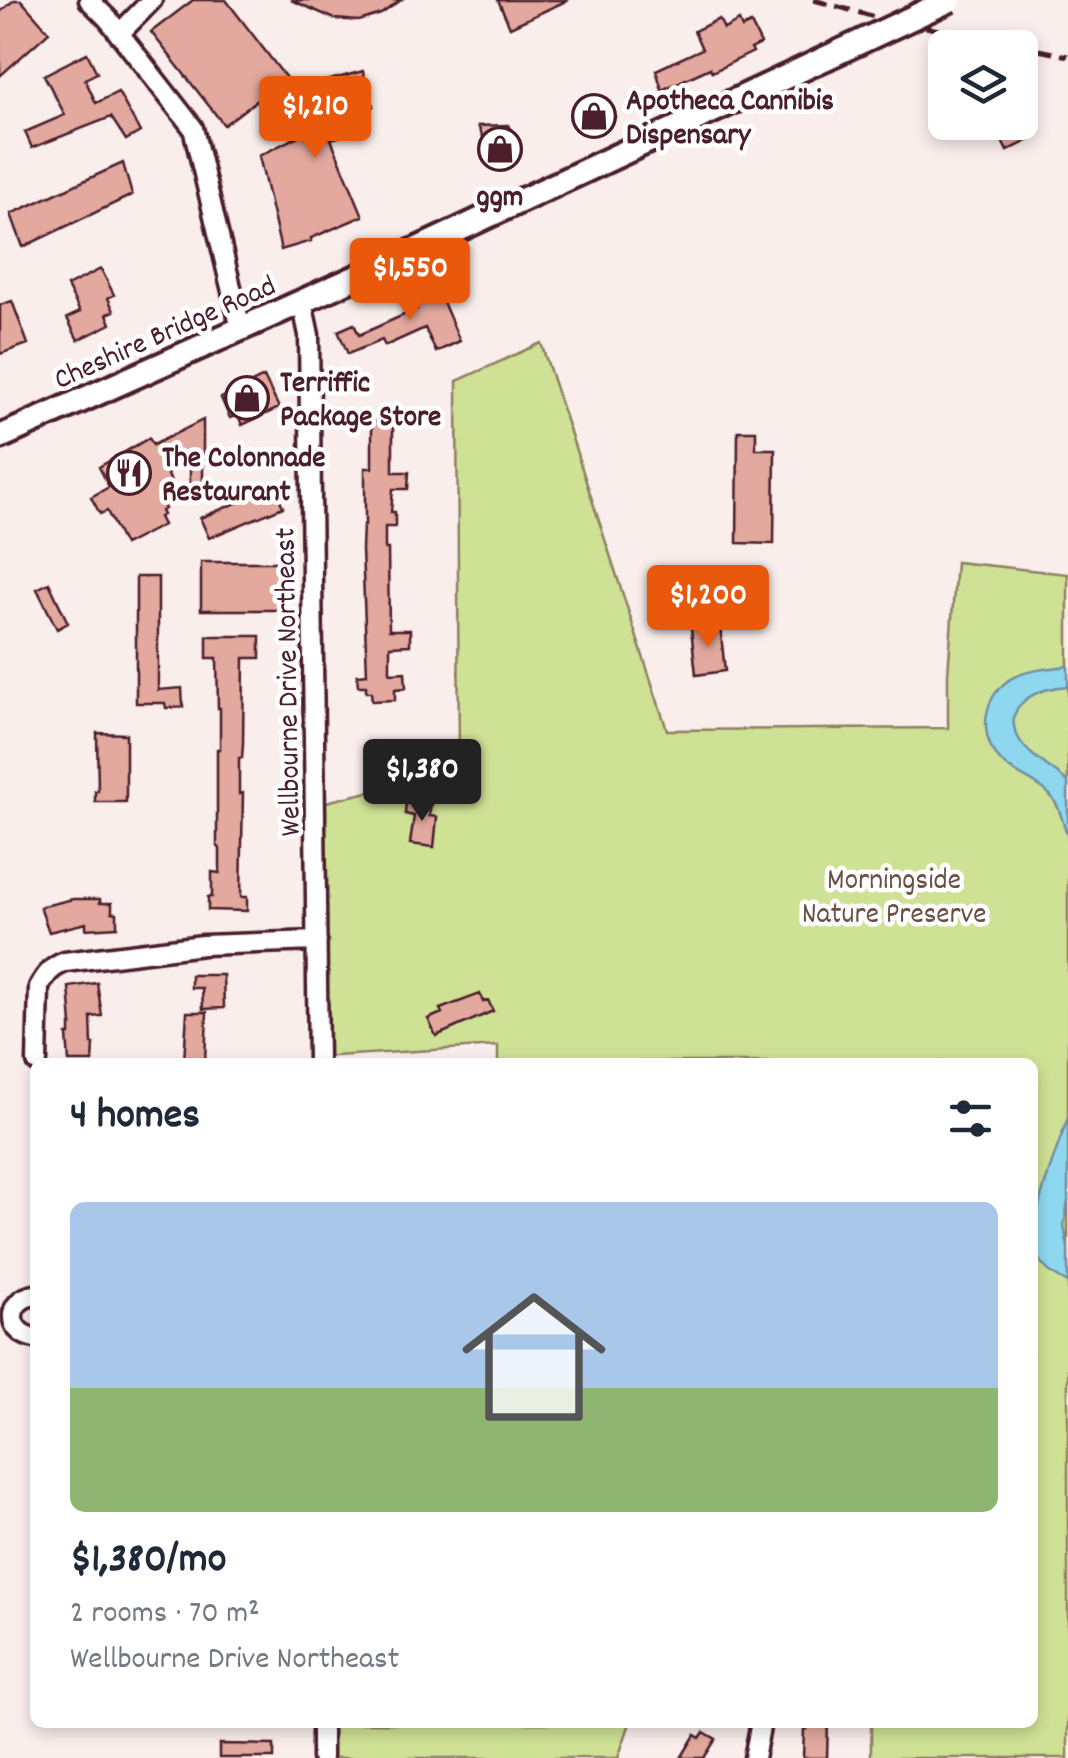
<!DOCTYPE html>
<meta charset="utf-8">
<style>
:root{--surface:#fff;--page:#f6f6f7;--text:#1f2937;--muted:#747a83;--accent:#ea580c}
body{margin:0;font-family:Dekko,sans-serif;background:var(--page);color:var(--text);height:100vh;display:flex;flex-direction:column;font-size:38px;white-space:nowrap}
*{box-sizing:border-box;margin:0}
p{font-size:32px;color:var(--muted)}
.icon{flex:none;width:55px;height:55px;fill:none;stroke:currentColor;stroke-width:2;stroke-linecap:round;stroke-linejoin:round}
.map{position:relative;flex:1;overflow:hidden}
.details{position:absolute;left:30px;top:1058px;width:1008px;height:670px;display:flex;flex-direction:column;background:var(--surface);border-radius:15px;box-shadow:0 5px 15px #0003}
.details>*{flex:none}
.tools{position:absolute;left:928px;top:30px;display:grid;gap:20px}
.tools a{display:grid;place-items:center;width:110px;height:110px;border-radius:15px;background:var(--surface);box-shadow:0 5px 15px #0003;font-size:50px}
.price{position:absolute;translate:-50% -85px;padding:0 22px;border-radius:10px;background:var(--accent);color:#fff;font-size:32px;line-height:65px;filter:drop-shadow(0 2px 5px #0008)}
.price::after{content:'';position:absolute;left:50%;top:60px;width:30px;height:22px;margin-left:-15px;background:inherit;clip-path:polygon(0 0,100% 0,50% 100%)}
.price.on{background:#222;color:#fff}
ul{padding:0;list-style:none}
li{display:grid;align-content:center;gap:20px;height:530px;padding:0 40px}
li span{display:grid;place-items:center;height:310px;border-radius:15px;color:#555}
li>.icon{margin-inline-start:auto}
span .icon{width:180px;height:180px;fill:#fffc;stroke-width:1}
li b{font-size:42px}
h2{display:flex;justify-content:space-between;align-items:center;height:120px;padding:0 40px;font-size:42px}
.map>svg:first-child{display:block}
.green{fill:#cfe195;stroke:#8c8060;stroke-width:2.5}
.water{fill:#8ed8ef;stroke:#738ea1;stroke-width:2.5}
.building{fill:#e3a99f;stroke:#4a1f2b;stroke-width:2.5}
.lines{fill:none;stroke-linecap:round;stroke-linejoin:round}
.street-casing{stroke:#4a1f2b;stroke-width:25}
.secondary-casing{stroke:#4a1f2b;stroke-width:30}
.street{stroke:#fff;stroke-width:18}
.secondary{stroke:#fff;stroke-width:22}
.rail{stroke:#4a1f2b;stroke-width:5;stroke-dasharray:15 8;stroke-linecap:butt}
.secondary-bridge-casing{stroke:#4a1f2b;stroke-width:30;stroke-linecap:butt}
.secondary-bridge{stroke:#fff;stroke-width:22}
.labels{text-anchor:middle;stroke-width:9;stroke-linejoin:round;paint-order:stroke}
.poi-label{font-size:30px;font-weight:bold;fill:#4a1f2b;stroke:#fff;text-anchor:start}
.street-label{font-size:30px;fill:#4a1f2b;stroke:#fff}
.park-label{font-size:30px;fill:#6b5046;stroke:#fff}
</style>
<div class="map">
<svg width="1068" height="1758" viewBox="0 0 1068 1758">
<rect width="100%" height="100%" fill="#f9eeec"/>
<filter id="ink" filterUnits="userSpaceOnUse"><feTurbulence type="fractalNoise" baseFrequency=".01" numOctaves="2"/><feDisplacementMap in="SourceGraphic" scale="20" xChannelSelector="R" yChannelSelector="G"/><feConvolveMatrix kernelMatrix="1 2 1 2 8 2 1 2 1" color-interpolation-filters="sRGB"/></filter>
<g filter="url(#ink)">
<path class="green" d="M541,343L667,730L948,728V674L956,562L1068,574V1758H871V1723L1032,1722V1062H498V1046L319,1057L318,804L459,770L457,381Z
M320,1723H630L618,1758H320Z"/>
<path class="water" d="M1068,666V686C1040,687 999,704 1019,739C1029,757 1053,768 1068,782V838C1063,824 1060,805 1049,794C1035,779 1011,774 998,758C975,730 986,686 1021,674C1036,669 1053,668 1068,666Z
M1068,1117V1201L1064,1226L1068,1248V1283C1053,1275 1040,1267 1035,1250C1028,1219 1058,1148 1068,1117Z"/>
<path class="building" d="M14,0H21L49,32L0,76V12Z
M193,0H226L286,78L224,125L151,32Z
M291,0H401L381,14L359,21L335,19Z
M498,0H568L510,27Z
M719,19L724,29L739,21L742,28L751,24L761,44L751,49L753,52L712,72L710,68L662,90L656,70L702,49L694,31Z
M87,53L97,73L85,79L96,103L118,92L140,132L126,140L111,117L32,148L25,132L65,115L44,75Z
M363,71L373,106L360,109L366,129L331,139L363,216L311,238V241L281,250L259,156L298,136L286,92Z
M609,102L615,117L579,130L573,115Z
M1027,122L1034,138L1007,151L999,135Z
M508,125L519,148L494,160L478,126Z
M123,163L132,195L23,247L11,214Z
M101,269L114,295L108,298L114,311L107,314L111,324L78,340L67,318L80,312L67,286Z
M433,279L460,341L436,352L425,328L385,346L382,340L348,354L338,331L354,324L359,335L417,309L408,289Z
M12,301L28,344L0,354V305Z
M264,377L279,408L242,425L238,415L230,418L221,398Z
M203,420V484L190,485V458L160,460L171,481L163,485L167,496L160,499L165,509L161,511L163,515L159,517L163,525L124,545L107,511L100,514L91,497L109,487L99,467L149,438L153,445Z
M372,422H393V472H409L408,489H393L391,512H395V527H385V549H388L389,630H410V645L390,646V673L405,672L406,688L395,689V700L372,701L371,692H366V686H358L357,675L367,674L362,549L363,525H365V468H372Z
M738,431H756V449H775L774,544L737,543Z
M275,487L283,507L209,538L200,518Z
M201,562H281V610H201Z
M136,577H158V690L182,688L183,707L166,708L165,703H136Z
M49,583L68,623L57,629L37,589Z
M720,625L725,671L696,675L691,628Z
M207,636H260V658H244L243,744L242,758H239V794L243,793L241,897H247V911L208,910V897H212V872L220,873V849L217,845V749H220V708H218L217,658H207Z
M97,733L126,734V802H95V791H98Z
M379,754L403,755L402,795H375V779H379Z
M406,801L431,804L429,816L437,817L434,847L410,844L414,816L405,814Z
M73,899H100V903H112V912L117,913V927L86,929V923L49,932L40,907Z
M191,975H223L224,1008L203,1009L202,988H191Z
M97,983L102,1016L91,1017L92,1044H94L93,1062H69L67,1035H70V1025H72L69,987Z
M480,994L483,1002L488,1000L493,1011L436,1036L428,1019L442,1013L440,1009Z
M187,1012H207L205,1062H184Z
M807,1722H828L827,1758H803L804,1729H807Z
M704,1732L716,1739L704,1758H681L695,1735L700,1738Z
M219,1744L274,1745V1758H219Z"/>
<g class="lines">
<g class="street-casing">
<path id="street" d="M89,0L108,19L193,128L241,329
M119,34L152,0
M302,302L309,335L318,1062
M37,1062L39,987C46,974 52,967 65,962L203,945L317,941
M35,1295C6,1299 5,1333 35,1338
M322,1722V1758
M754,1758L761,1722"/>
</g>
<g class="secondary-casing">
<path id="secondary" d="M0,437L381,266L826,58"/>
</g>
<use href="#street" class="street"/>
<use href="#secondary" class="secondary"/>
<path class="rail" d="M814,0L871,16L1068,56"/>
<g class="secondary-bridge-casing">
<path id="secondary-bridge" d="M826,58L950,0"/>
</g>
<use href="#secondary-bridge" class="secondary-bridge"/>
</g>
</g>
<defs>
<g id="shop-ring" transform="scale(2.25)"><circle r="9.5" fill="#fff" stroke="#4a1f2b" stroke-width="1.5"/><path d="M-5-2.5h2.3a2.7 3.5 0 0 1 5.4 0H5L5.5 6h-11ZM-1.5-2.5h3a1.5 2.3 0 0 0-3 0Z" fill="#4a1f2b"/></g>
<g id="restaurant-ring" transform="scale(2.25)"><circle r="9.5" fill="#fff" stroke="#4a1f2b" stroke-width="1.5"/><path d="M-5-6h1v4h1v-4h1v4h1v-4h1v5L-1.5 .5V6h-2V.5L-5-1ZM5-6V6H3V1.5H1.5Q1.5-4 5-6Z" fill="#4a1f2b"/></g>
</defs>
<g fill-rule="evenodd">
<use href="#shop-ring" x="594" y="116"/>
<use href="#shop-ring" x="500" y="149"/>
<use href="#shop-ring" x="247" y="398"/>
<use href="#restaurant-ring" x="129" y="473"/>
</g>
<g class="labels">
<g class="poi-label">
<text x="626" y="109">Apotheca Cannibis<tspan x="626" dy="34">Dispensary</tspan></text>
<text x="500" y="205" text-anchor="middle">ggm</text>
<text x="280" y="391">Terriffic<tspan x="280" dy="34">Package Store</tspan></text>
<text x="162" y="466">The Colonnade<tspan x="162" dy="34">Restaurant</tspan></text>
</g>
<g class="street-label">
<text transform="translate(164 331) rotate(-24)" y="10">Cheshire Bridge Road</text>
<text transform="translate(286 682) rotate(-91)" y="10">Wellbourne Drive Northeast</text>
</g>
<g class="park-label">
<text x="894" y="888">Morningside<tspan x="894" dy="34">Nature Preserve</tspan></text>
</g>
</g>
</svg>
<div class="tools">
<a><svg class="icon" aria-label="layers" viewBox="0 0 24 24"><path d="M12 4l9 5-9 5-9-5zM3 14l9 5 9-5"/></svg></a>
</div>
<b class="price" style="left:315px;top:161px">$1,210</b>
<b class="price" style="left:410px;top:323px">$1,550</b>
<b class="price" style="left:708px;top:650px">$1,200</b>
<b class="price on" style="left:422px;top:824px">$1,380</b>
<section class="details">
<h2>4 homes<svg class="icon" aria-label="filters" viewBox="0 0 24 24"><path d="M4 7h16M4 17h16"/><circle cx="9" cy="7" r="2"/><circle cx="15" cy="17" r="2"/></svg></h2>
<ul>
<li><span style="background:linear-gradient(#a9c7e8 60%,#8fb573 0)"><svg class="icon" aria-label="home" viewBox="0 0 24 24"><path d="M3 11l9-7 9 7M6 9v11h12V9"/></svg></span><div><b>$1,380/mo</b><p>2 rooms · 70 m²</p><p>Wellbourne Drive Northeast</p></div></li>
</ul>
</section>
</div>
